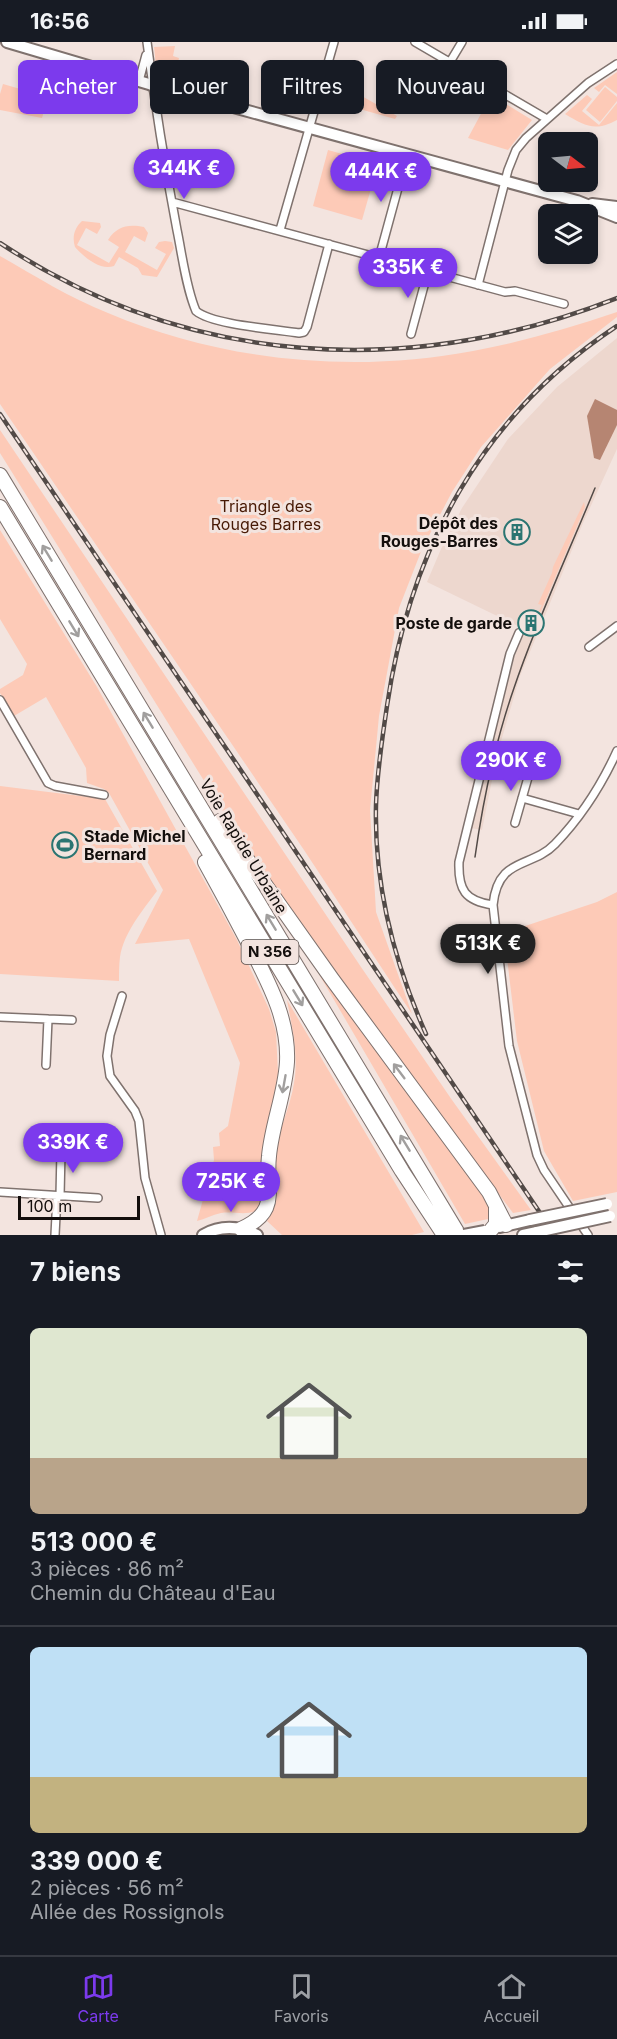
<!DOCTYPE html>
<html lang="fr">
<meta charset="utf-8">
<style>
:root{--surface:#171b24;--page:#242831;--text:#f1f3f6;--muted:#9ea1a6;--line:#363941;--accent:#7c3aed}
body{margin:0;font-family:Inter,sans-serif;background:var(--page);color:var(--text);height:100vh;display:flex;flex-direction:column;font-size:22px;white-space:nowrap}
*{box-sizing:border-box;margin:0}
p{font-size:20px;color:var(--muted)}
.icon{flex:none;width:33px;height:33px;fill:none;stroke:currentColor;stroke-width:2;stroke-linecap:round;stroke-linejoin:round}
.map{position:relative;height:1193px;overflow:hidden}
.sheet{display:flex;flex-direction:column;background:var(--surface);flex:1}
.sheet>*{flex:none}
.hud{position:absolute;left:18px;top:18px;width:582px;height:54px;display:flex;gap:12px}
.needle{width:39px;rotate:106deg}
.fabs{position:absolute;left:538px;top:90px;display:grid;gap:12px}
.fabs a{display:grid;place-items:center;width:60px;height:60px;border-radius:9px;background:var(--surface);box-shadow:0 3px 9px #0003;font-size:30px}
.scale{position:absolute;left:18px;bottom:15px;width:122px;box-sizing:border-box;padding-left:6px;border:3px solid #130e0c;border-top:0;font-size:16px;line-height:21px;white-space:nowrap;color:#130e0c;-webkit-text-stroke:4px #f3e4df;paint-order:stroke}
.price{position:absolute;translate:-50% -51px;padding:0 14px;border-radius:21px;background:var(--accent);color:#fff;font-size:20px;line-height:39px;filter:drop-shadow(0 2px 3px #0008)}
.price::after{content:'';position:absolute;left:50%;top:36px;width:18px;height:14px;margin-left:-9px;background:inherit;clip-path:polygon(0 0,100% 0,50% 100%)}
.price.selected{background:#222;color:#fff}
ul{padding:0;list-style:none}
li{display:grid;align-content:center;gap:12px;height:318px;padding:0 30px}
li+li{border-top:2px solid var(--line)}
li span{display:grid;place-items:center;height:186px;border-radius:9px;color:#555}
li>.icon{margin-inline-start:auto}
span .icon{width:108px;height:108px;fill:#fffc;stroke-width:1}
li b{font-size:26px}
h2{display:flex;justify-content:space-between;align-items:center;height:72px;padding:0 30px;font-size:26px}
.chip{padding:0 21px;border-radius:9px;background:var(--surface);box-shadow:0 3px 9px #0003;font-size:21px;line-height:54px}
.chip.selected{background:var(--accent);color:#fff}
.status{display:flex;justify-content:space-between;align-items:center;height:42px;padding:0 30px;background:var(--surface);direction:ltr}
.status svg{height:16px;fill:currentColor}
.tabs{display:flex;justify-content:space-around;align-items:center;height:84px;border-top:2px solid var(--line);background:var(--surface);font-size:16px;color:var(--muted)}
.tabs a{display:grid;justify-items:center;gap:3px}
.tabs .selected{color:var(--accent)}
.map>svg:first-child{display:block}
.built{fill:#edd7ce}
.green{fill:#fdcab7}
.water{fill:#b68572}
.lines{fill:none;stroke-linecap:round;stroke-linejoin:round}
.street-casing{stroke:#7f726e;stroke-width:10}
.secondary-casing{stroke:#7f726e;stroke-width:14}
.highway-casing{stroke:#7f726e;stroke-width:16}
.street{stroke:#fff;stroke-width:7}
.secondary{stroke:#fff;stroke-width:10}
.highway{stroke:#fff;stroke-width:14}
.tram{stroke:#524a47;stroke-width:1.5}
.rail-casing{stroke:#524a47;stroke-width:4.5}
.rail{stroke:#f3e4df;stroke-width:2;stroke-dasharray:7;stroke-linecap:butt}
.secondary-bridge-casing{stroke:#7f726e;stroke-width:14;stroke-linecap:butt}
.secondary-bridge{stroke:#fff;stroke-width:10}
.oneway{stroke:#a19f9e}
.labels{text-anchor:middle;stroke-width:6;stroke-linejoin:round;paint-order:stroke}
.shield{fill:#f3e4df;stroke:#564e4b;stroke-width:1.5}
.shield-label{font-size:15px;font-weight:bold;fill:#130e0c}
.park-label{font-size:16px;fill:#471904;stroke:#f3e4df}
.poi-label{font-size:16px;font-weight:bold;fill:#130e0c;stroke:#f3e4df;text-anchor:end}
.street-label{font-size:16px;fill:#130e0c;stroke:#f3e4df}
</style>
<div class="status"><b>16:56</b><svg viewBox="0 0 49 12"><path d="M0 12V9h3v3zM5 12V6h3v6zM10 12V3h3v9zM15 12V0h3v12zM26 1h20v11H26zM47 4h2v5h-2z"/></svg></div>
<div class="map">
<svg width="617" height="1193" viewBox="0 0 617 1193">
<rect width="100%" height="100%" fill="#f3e4df"/>
<path class="built" d="M617,296V407L583,481L520,634L497,713L482,788L471,786L515,612L526,588L427,540L441,507L462,466L508,397L557,345Z"/>
<path class="green" d="M175,4L173,14L179,16L174,38C152,32 157,25 154,5Z
M617,30V52L605,43L599,50L594,46Z
M330,36L397,74L395,77L324,57L325,55L335,57L336,53L326,50Z
M3,42L48,55L42,76L0,68V52Z
M605,45L617,55V59L600,80L586,68Z
M491,53L532,78L508,108L468,96Z
M587,53L592,57L582,69L599,83L617,61V78C595,90 585,84 565,72Z
M328,108L378,122L362,178L313,164Z
M82,179L100,181L101,185L97,192L86,186L77,203L109,221L119,205L108,198C117,184 128,182 144,185L148,191L145,200L134,194L125,210L157,228L166,212L155,206L159,200L165,199L172,200L174,206L157,235L142,233L138,226L119,215L114,224C100,229 84,215 75,205C72,196 74,186 82,179Z
M0,214C35,234 70,256 108,271C221,319 352,332 473,309C522,300 569,286 617,270V275L550,327L481,405L452,450L422,507L399,566L379,674L370,768L376,870L412,972L304,808L0,362Z
M0,388L361,925L452,1058L531,1168L513,1171L307,895L249,811L0,411Z
M584,460L585,465L537,578L535,577L542,563L538,562L552,531L553,525Z
M0,488L97,645L237,898L269,967L276,990L278,1032L263,1109L266,1149L260,1167C245,1175 236,1169 221,1171C212,1173 205,1177 197,1179L214,1118L213,1105L220,1104L219,1091L228,1084L240,1021L189,897L135,902L163,848L109,751L104,747L87,741L86,726L46,655L14,674L0,651V647L23,633L27,622L0,577Z
M0,744L105,757L157,849C143,868 124,890 120,915C119,923 119,931 119,939L0,932Z
M617,850V1150L573,1159L544,1109L517,999L504,891L597,860Z
M306,910L485,1155L492,1171L488,1177L465,1182Z
M287,958L424,1190L412,1193H282L267,1179C286,1150 270,1145 274,1117C277,1091 290,1067 294,1041C299,1013 292,985 287,958Z"/>
<path class="water" d="M595,357L617,368V383L600,418L594,416L587,374Z"/>
<g class="lines">
<g class="street-casing">
<path id="street" d="M147,0C155,63 165,125 177,188C182,212 186,246 196,269C213,283 274,287 299,291L304,290L307,285L329,202
M415,0L547,77
M450,20L462,0
M139,39L146,13
M172,160L505,250L515,249L564,262
M280,188L334,0
M379,216L407,113
M478,243L508,128L516,108L526,96L588,41L617,22
M411,292L428,229
M589,605L617,584
M0,658L48,741L55,744L104,753
M522,756L579,772
M515,781L531,725
M493,863C465,859 458,848 459,820L510,612L519,591
M122,954L110,993L107,1014L110,1034L135,1069L139,1079L145,1136L161,1193
M0,975L72,978
M46,1023L48,977
M0,1150L98,1156
M60,1154L61,1109
M55,1193L57,1154
M588,1193L544,1128L537,1113L509,1004L493,863C498,814 531,827 555,802C581,775 602,742 617,709"/>
</g>
<g class="secondary-casing">
<path id="secondary" d="M7,0C55,14 102,28 149,42C171,49 187,60 211,60
M153,43L184,47L197,51L215,60L577,159L617,175
M592,162L617,165
M500,1185L530,1178
M203,1193C221,1183 239,1184 257,1193
M523,1193L537,1190"/>
</g>
<g class="highway-casing">
<path id="highway" d="M0,433L459,1193
M0,465L402,1129L444,1193
M220,779L332,937L489,1150L506,1183
M205,820C220,847 234,873 248,900C267,938 289,976 287,1020C285,1052 272,1082 269,1114C265,1148 281,1169 241,1187
M487,1193L496,1182V1166"/>
</g>
<use href="#street" class="street"/>
<use href="#secondary" class="secondary"/>
<use href="#highway" class="highway"/>
<path class="tram" d="M475,815C483,758 495,701 514,646C537,578 568,512 595,446"/>
<g class="rail-casing">
<path id="rail" d="M0,201C188,325 409,338 617,256
M0,372L555,1193
M426,992C394,920 374,843 376,763C377,730 382,697 387,664C410,506 482,373 617,284"/>
</g>
<use href="#rail" class="rail"/>
<g class="secondary-bridge-casing">
<path id="secondary-bridge" d="M530,1178L607,1162
M537,1190L610,1174
M464,1193L485,1189"/>
</g>
<use href="#secondary-bridge" class="secondary-bridge"/>
</g>
<defs><path id="oneway-shaft" d="M-6 0H5M1.5-3L5.5 0L1.5 3" fill="none" stroke-width="1.6" stroke-linecap="round" stroke-linejoin="round" transform="scale(1.5)"/></defs>
<g class="oneway">
<use href="#oneway-shaft" transform="translate(47 511) rotate(-121)"/>
<use href="#oneway-shaft" transform="translate(74 587) rotate(59)"/>
<use href="#oneway-shaft" transform="translate(148 678) rotate(-121)"/>
<use href="#oneway-shaft" transform="translate(271 880) rotate(-121)"/>
<use href="#oneway-shaft" transform="translate(298 956) rotate(59)"/>
<use href="#oneway-shaft" transform="translate(399 1029) rotate(-127)"/>
<use href="#oneway-shaft" transform="translate(284 1042) rotate(100)"/>
<use href="#oneway-shaft" transform="translate(405 1101) rotate(-121)"/>
</g>
<defs>
<g id="building-ring" transform="scale(1.35)"><circle r="9.5" fill="#f3e4df" stroke="#2b7572" stroke-width="1.5"/><path d="M-4-6H4V6H1V3H-1V6H-4ZM-2.5-4.3h1.7v1.8h-1.7ZM.8-4.3h1.7v1.8H.8ZM-2.5-1h1.7V.8h-1.7ZM.8-1h1.7V.8H.8Z" fill="#2b7572"/></g>
<g id="stadium-ring" transform="scale(1.35)"><circle r="9.5" fill="#f3e4df" stroke="#2b7572" stroke-width="1.5"/><path d="M0-5a6.5 5 0 1 0 0 10a6.5 5 0 1 0 0-10ZM-3.5-1.8h7v3.6h-7Z" fill="#2b7572"/></g>
</defs>
<g fill-rule="evenodd">
<use href="#building-ring" x="517" y="490"/>
<use href="#building-ring" x="531" y="581"/>
<use href="#stadium-ring" x="65" y="803"/>
</g>
<g class="labels">
<rect class="shield" x="241.5" y="898" width="57" height="24" rx="4.5"/>
<g class="shield-label">
<text x="270" y="915">N 356</text>
</g>
<g class="park-label">
<text x="266" y="470">Triangle des<tspan x="266" dy="18">Rouges Barres</tspan></text>
</g>
<g class="poi-label">
<text x="498" y="487">Dépôt des<tspan x="498" dy="18">Rouges-Barres</tspan></text>
<text x="512" y="587">Poste de garde</text>
<text x="84" y="800" text-anchor="start">Stade Michel<tspan x="84" dy="18">Bernard</tspan></text>
</g>
<g class="street-label">
<text transform="translate(244 804) rotate(59)" y="6">Voie Rapide Urbaine</text>
</g>
</g>
</svg>
<div class="fabs">
<a><svg class="needle" viewBox="-14 -14 28 28"><path d="M0-13l5 13h-10z" fill="#e53935"/><path d="M0 13l5-13h-10z" fill="#9ea1a6"/></svg></a>
<a><svg class="icon" aria-label="layers" viewBox="0 0 24 24"><path d="M12 4l9 5-9 5-9-5zM3 14l9 5 9-5"/></svg></a>
</div>
<div class="scale">100 m</div>
<b class="price" style="left:184px;top:158px">344K €</b>
<b class="price" style="left:381px;top:161px">444K €</b>
<b class="price" style="left:408px;top:257px">335K €</b>
<b class="price" style="left:511px;top:750px">290K €</b>
<b class="price selected" style="left:488px;top:933px">513K €</b>
<b class="price" style="left:73px;top:1132px">339K €</b>
<b class="price" style="left:231px;top:1171px">725K €</b>
<div class="hud">
<a class="chip selected">Acheter</a>
<a class="chip">Louer</a>
<a class="chip">Filtres</a>
<a class="chip">Nouveau</a>
</div>
</div>
<section class="sheet">
<h2>7 biens<svg class="icon" aria-label="filters" viewBox="0 0 24 24"><path d="M4 7h16M4 17h16"/><circle cx="9" cy="7" r="2"/><circle cx="15" cy="17" r="2"/></svg></h2>
<ul>
<li><span style="background:linear-gradient(#dfe7d0 70%,#b9a48a 0)"><svg class="icon" aria-label="home" viewBox="0 0 24 24"><path d="M3 11l9-7 9 7M6 9v11h12V9"/></svg></span><div><b>513 000 €</b><p>3 pièces · 86 m²</p><p>Chemin du Château d'Eau</p></div></li>
<li><span style="background:linear-gradient(#bfe0f5 70%,#c2b280 0)"><svg class="icon" aria-label="home" viewBox="0 0 24 24"><path d="M3 11l9-7 9 7M6 9v11h12V9"/></svg></span><div><b>339 000 €</b><p>2 pièces · 56 m²</p><p>Allée des Rossignols</p></div></li>
</ul>
</section>
<nav class="tabs">
<a class="selected"><svg class="icon" aria-label="map" viewBox="0 0 24 24"><path d="M3 6l6-2 6 2 6-2v14l-6 2-6-2-6 2zM9 4v14M15 6v14"/></svg>Carte</a>
<a><svg class="icon" aria-label="saved" viewBox="0 0 24 24"><path d="M7 4h10v16l-5-4-5 4z"/></svg>Favoris</a>
<a><svg class="icon" aria-label="home" viewBox="0 0 24 24"><path d="M3 11l9-7 9 7M6 9v11h12V9"/></svg>Accueil</a>
</nav>
